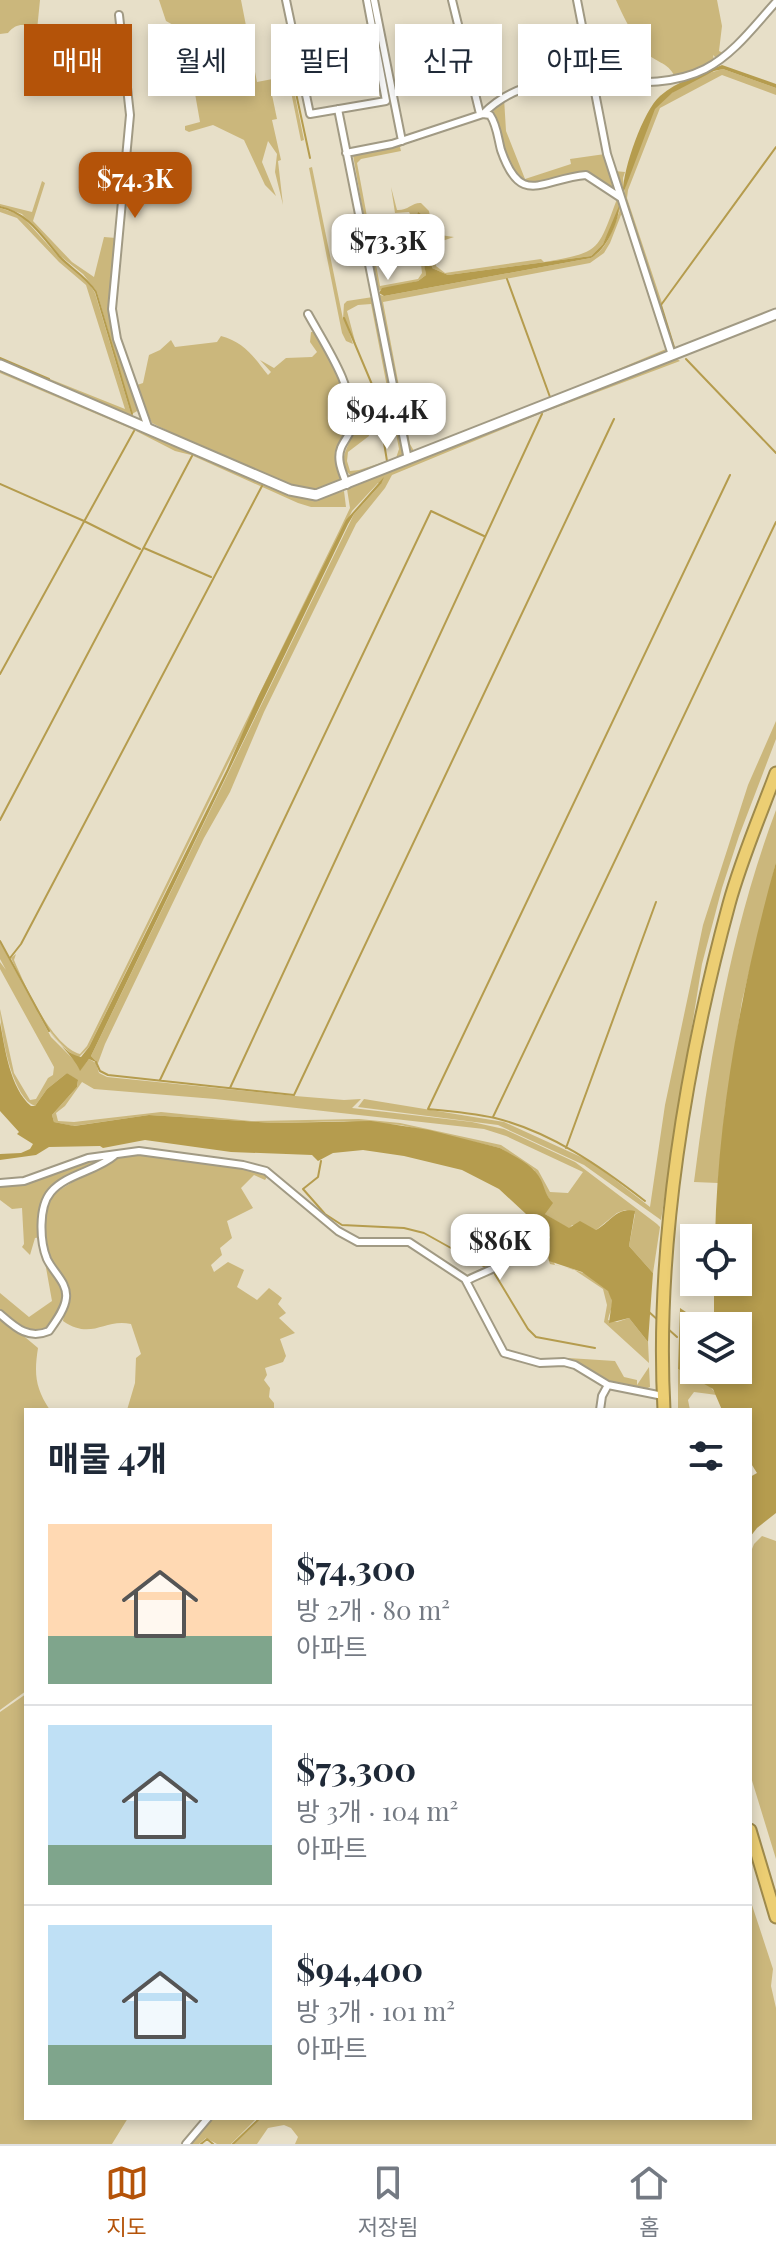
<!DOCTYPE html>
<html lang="ko">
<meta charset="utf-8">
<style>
:root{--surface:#fff;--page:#f2f2f3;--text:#1f2937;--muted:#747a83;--line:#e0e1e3;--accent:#b45309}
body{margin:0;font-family:"Playfair Display","Noto Sans KR",serif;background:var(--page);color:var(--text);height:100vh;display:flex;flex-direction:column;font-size:30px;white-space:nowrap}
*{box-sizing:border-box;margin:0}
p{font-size:26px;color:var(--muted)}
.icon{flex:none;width:44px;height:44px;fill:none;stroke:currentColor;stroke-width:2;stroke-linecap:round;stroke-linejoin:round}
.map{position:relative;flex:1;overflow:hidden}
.panel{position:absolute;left:24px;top:1408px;width:728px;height:712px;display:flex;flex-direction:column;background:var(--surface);border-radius:0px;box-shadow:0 4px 12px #0003}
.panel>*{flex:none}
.guide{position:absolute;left:24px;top:24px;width:728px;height:72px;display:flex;gap:16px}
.buttons{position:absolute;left:680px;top:1224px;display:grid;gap:16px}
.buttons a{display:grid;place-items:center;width:72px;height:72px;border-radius:0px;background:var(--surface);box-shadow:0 4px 12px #0003;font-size:40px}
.price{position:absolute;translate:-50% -68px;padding:0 18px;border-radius:16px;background:#fff;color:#222;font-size:26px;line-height:52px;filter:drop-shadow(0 2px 4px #0008)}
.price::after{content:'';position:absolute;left:50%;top:48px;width:24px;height:18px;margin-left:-12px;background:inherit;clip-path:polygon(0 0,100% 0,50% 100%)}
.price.on{background:var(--accent);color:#fff}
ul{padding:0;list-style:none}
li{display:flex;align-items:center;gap:24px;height:200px;padding:0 24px}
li+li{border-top:2px solid var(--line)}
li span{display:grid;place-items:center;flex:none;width:224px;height:160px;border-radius:0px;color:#555}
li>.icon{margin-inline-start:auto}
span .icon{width:96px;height:96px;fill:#fffc;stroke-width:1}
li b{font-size:34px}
h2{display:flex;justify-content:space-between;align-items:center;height:96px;padding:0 24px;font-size:34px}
.pill{padding:0 28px;border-radius:0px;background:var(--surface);box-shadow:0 4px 12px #0003;font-size:28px;line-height:72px}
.pill.on{background:var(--accent);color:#fff}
.tab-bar{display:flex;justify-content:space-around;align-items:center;height:112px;border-top:2px solid var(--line);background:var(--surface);font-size:22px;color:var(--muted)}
.tab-bar a{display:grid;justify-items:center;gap:4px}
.tab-bar .on{color:var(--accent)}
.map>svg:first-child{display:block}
.green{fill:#cbb77c;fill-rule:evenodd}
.water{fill:#b59c4e;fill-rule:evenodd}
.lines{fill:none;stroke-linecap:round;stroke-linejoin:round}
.stream{stroke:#b59c4e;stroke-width:2}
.street-casing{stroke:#a19a84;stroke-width:10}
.secondary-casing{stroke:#a19a84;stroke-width:13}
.highway-casing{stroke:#9e8a4c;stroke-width:15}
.street{stroke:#fff;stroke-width:6}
.secondary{stroke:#fff;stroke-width:9}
.highway{stroke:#ecce73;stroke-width:11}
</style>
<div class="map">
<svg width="776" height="2144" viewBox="0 0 776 2144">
<rect width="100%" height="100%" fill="#e7dfc8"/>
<path class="green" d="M0,0H40L37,30C26,24 17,22 8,33L0,34Z
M159,0H241L257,82L283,77L285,82L292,81L304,140L301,141L291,92L272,95L277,119L272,120L281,160L278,161L283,205L275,172L277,154L268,141L262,162L276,196L265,185L244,140L213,125L189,132L185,130V126L200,122L184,31L166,21Z
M616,0H717L722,26L719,51L723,53L716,58L713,55L714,60L706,66L675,77C668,61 654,63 644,50C632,34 624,18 616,0Z
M723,69L776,88V95L722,75L660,108L628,190L627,198L662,303L660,306L672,350L615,171L625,172L623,178L624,194C628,172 644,123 657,105C668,92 707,72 723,69Z
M504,98L506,131L525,179L571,164L570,159L605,154L615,189L589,175L535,185L522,183L506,159L492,113Z
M483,115L489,117L475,119L404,145L400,147L401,151L361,159L357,163L380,286L418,279L422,273L417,229L409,212L395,213L391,187L397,210C407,211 413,202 421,203L429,211L433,234L454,237L433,244L436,266L445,273L541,259L544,262C601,252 597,252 617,199L621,202L625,216L621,215L610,243L604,253L590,263L383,302L410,444L414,451L552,397L666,349L664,354L410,454L377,294L384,296L591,258C609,248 614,225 621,207L603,244L591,256L448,275L432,268V239L428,227L418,224L426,275L418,281L377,291L353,155L406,143Z
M312,167L343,319L344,304L347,301L373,297L402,447V457L353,477C331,462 354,444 353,425C353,405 342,382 337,362C350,373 347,394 357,407H366L369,436L348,452L347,461L350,471L359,470L396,458L399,449L371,304L358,305L347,311L356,345L346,323L353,344L346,341L342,333L309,168Z
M42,181L45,183L33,221L72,262L94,277L104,237L116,238L112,275L116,345L139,410L132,414L97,292L83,274L59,255L22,214L0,206V204L32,212Z
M0,208L21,215L58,256L87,280L95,293L131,414L129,416L0,361V359L125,409L86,285L59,262L17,218L0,212Z
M311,332H318L336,371L349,416L348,428L340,447L343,482L317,490L303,489L196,445L152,423L134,386L143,383L149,355L160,350L171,340L175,347L217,342L221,336C244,342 254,357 268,375L271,372L260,360L274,368L286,358L312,357L317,352L310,342Z
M676,358L680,361L542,413L392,475L385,488L356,524L264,712L230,792L204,838L105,1044L98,1063L91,1056L354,514L381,484L378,483L352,511L89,1047L78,1058C47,1040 26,990 11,958L16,954L14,960C25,986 52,1046 80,1054L87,1046L340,529L350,508L347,489Z
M0,370L297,496L313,500L344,491L346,507H311L298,503L191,455L175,451L134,430L0,373Z
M776,721V739L739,836L722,888L702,964L661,1220L584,1165L498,1125L358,1107L364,1099L504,1122L592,1162L650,1207L665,1105L703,925L748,785Z
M776,810V862L742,1001L725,1110L718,1183L694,1182C710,1055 731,930 776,810Z
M0,942L51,1037L77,1063L80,1070L89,1059L96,1063L99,1073L107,1077L295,1096L344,1100L361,1099L352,1108L472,1122L504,1129L575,1162L657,1224L660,1227L653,1273L629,1246L635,1214L625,1210L617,1213L596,1230L572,1225L569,1229L545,1214L549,1199L534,1170L500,1148L401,1125L344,1121L275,1123L149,1115L73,1126L54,1122L52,1115L77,1087L78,1081L67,1073L47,1089L35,1106C12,1098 0,1032 0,1009L14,1073L30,1100L36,1099L48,1078L53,1075L54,1067L0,969V962L6,970L0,959ZM82,1082L94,1089L215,1099L484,1129L506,1136L583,1172L568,1193L550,1192L538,1170L501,1145L400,1123L359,1119L251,1121L161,1112L74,1122L58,1121L56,1113L65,1106Z
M139,1152L243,1166L269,1174L265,1180L254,1175L241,1188L253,1208L227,1221L232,1238L220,1248L222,1255L211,1265L214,1272L228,1262L244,1270L237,1287L257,1300L269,1288L282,1298L278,1304L286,1313L279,1318L295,1333L280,1339L286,1356L283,1362L265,1368L267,1375L264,1380L270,1388L269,1397L274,1403V1410H127L135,1383L136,1358L141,1354L131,1324C104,1318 92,1341 63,1321L68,1288C47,1256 38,1235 50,1196L118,1154Z
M114,1155L48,1193L42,1237L35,1238L30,1255L22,1247L24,1244L22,1208L12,1209L0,1200V1184H15L54,1169Z
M544,1247L550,1252L555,1265C573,1269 609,1277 612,1301C613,1307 609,1314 608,1320L617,1322L629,1318L648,1342L649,1363L604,1322L607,1305L603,1289L573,1269L550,1264Z
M43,1251L65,1294L61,1309L49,1329C25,1336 18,1326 0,1312V1293L29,1317L52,1301Z
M0,1316L38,1348C34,1373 35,1388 50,1410H26V1691L0,1710Z
M568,1358L615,1361L624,1377L637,1380V1385L649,1367L650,1387L645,1389L609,1382L584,1366L564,1360Z
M678,1369L708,1384L717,1395L694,1392L688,1400L690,1410H678Z
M762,1536L776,1541V1859L750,1774V1554L754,1544Z
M26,1694V2118H128L112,2144H0V1712Z
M750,1899L773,1969L771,1986L776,2008V2144H295L298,2137L291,2128L284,2125L268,2128L257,2144H234L261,2118H750Z
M212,2118H257L231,2144H217L206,2138L199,2144H189Z"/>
<path class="water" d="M722,65L776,84V88L723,69L714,71L672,93L655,109L623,194C622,171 643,111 660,96C677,81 702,74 722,65Z
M619,206C619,221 607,249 591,258L384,296L379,293L382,288L418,281L426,275L416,220L418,212L429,220V231L435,238L431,242L432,268L448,275L591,256L603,244Z
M384,477L381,484L354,514L348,524L91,1056L98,1063L89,1059L80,1071C73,1054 54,1042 45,1023C53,1037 65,1054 81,1057L89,1047L227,769L258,697L346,520Z
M776,862V1513L757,1528L750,1537V1477L757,1473L750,1462V1410H722L713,1389L678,1369L680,1308L695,1318L711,1322L714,1320V1282H738V1238H715C718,1111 742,984 776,862ZM694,1326H738V1370H694Z
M0,1022C5,1049 10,1088 31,1106H35L47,1089L67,1073L78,1080L77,1087L52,1115L54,1122L74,1126L149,1115L275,1123L371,1121L429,1130L500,1148C514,1156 534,1165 541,1180C545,1189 546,1196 553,1203L545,1214L569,1228L580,1221L596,1230C610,1223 616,1207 635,1211L629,1246L653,1273L648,1342L629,1318L609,1323L612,1301L608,1291L582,1272L549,1261V1252L544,1247L550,1237L530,1223L526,1214L499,1189L462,1170L404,1156L363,1150L333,1153L318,1161L312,1155L231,1152L145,1140L103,1148L100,1146L49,1147L36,1155L0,1160V1154L21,1153L30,1149L33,1144L17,1134L19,1132L0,1111Z"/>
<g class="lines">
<path class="stream" d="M291,70L310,158
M0,207C28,213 41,235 59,256C71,269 86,276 96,292L132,414
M507,279L550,397
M344,318L376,394L387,461
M674,347L661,305L776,147
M0,358L49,379
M686,359L776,453
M0,484L84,521L140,549
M144,548L211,577
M0,674L134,431
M0,820L192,456
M0,941L49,1031
M10,958L21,944L262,486
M96,1062L100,1071L108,1075L294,1095L614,419
M160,1080L431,511L484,536
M230,1088L542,414
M493,1117L776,522
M566,1148L656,902
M321,1161L318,1177L303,1189L325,1214L342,1225L404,1228L424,1233L485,1267
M645,1201C600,1166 551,1132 495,1118C473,1113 450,1111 428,1109L730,475
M493,1271L528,1329L536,1337L595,1348
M649,1312L659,1321
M667,1328L677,1337
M201,2144L207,2139L213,2144
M233,2144L260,2118"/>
<g class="street-casing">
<path id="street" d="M286,0L310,114L386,101L367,0
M374,0L402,141
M452,0L480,114
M577,0L607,154L672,355
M119,15L130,115L112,309L117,339L148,427
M338,109L408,460
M483,114C544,51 636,104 705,69C734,54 755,25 776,2
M346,153L392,144L483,114L490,115C497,125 498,139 501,150C521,208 541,179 586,175L621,198
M308,314C325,345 355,388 352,425C351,434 344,440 341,448C336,460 343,473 347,485
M0,1183L24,1181L88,1158L139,1151L243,1165L266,1171L338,1231L358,1242H409L465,1279L504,1353L540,1363L564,1362L575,1365L608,1385L663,1396
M466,1281C478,1274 504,1266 510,1258
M0,1314C15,1327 28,1340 49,1331C56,1321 65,1309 66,1298C68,1283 53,1272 47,1259C40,1242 38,1207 51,1192C66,1174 97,1171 115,1155
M600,1410L602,1396L608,1385
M186,2144L208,2118"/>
</g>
<g class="secondary-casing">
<path id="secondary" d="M0,365L290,490L316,495L776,314"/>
</g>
<g class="highway-casing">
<path id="highway" d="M664,1410C655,1247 686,1062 729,904C741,860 760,816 776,773
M750,1830L776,1917"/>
</g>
<use href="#street" class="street"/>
<use href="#secondary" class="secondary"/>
<use href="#highway" class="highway"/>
</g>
</svg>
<div class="buttons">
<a><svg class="icon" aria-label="locate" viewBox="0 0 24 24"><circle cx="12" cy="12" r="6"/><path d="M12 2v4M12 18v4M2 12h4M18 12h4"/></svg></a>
<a><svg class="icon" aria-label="layers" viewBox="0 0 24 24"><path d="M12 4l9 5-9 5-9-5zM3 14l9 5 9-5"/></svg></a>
</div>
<b class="price on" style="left:135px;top:220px">$74.3K</b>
<b class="price" style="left:388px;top:282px">$73.3K</b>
<b class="price" style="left:387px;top:451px">$94.4K</b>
<b class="price" style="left:500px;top:1282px">$86K</b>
<div class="guide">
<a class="pill on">매매</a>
<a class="pill">월세</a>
<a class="pill">필터</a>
<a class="pill">신규</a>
<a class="pill">아파트</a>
</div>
<section class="panel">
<h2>매물 4개<svg class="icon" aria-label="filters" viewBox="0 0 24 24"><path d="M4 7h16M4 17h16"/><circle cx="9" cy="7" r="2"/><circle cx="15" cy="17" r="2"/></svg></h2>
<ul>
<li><span style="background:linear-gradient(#ffd9b3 70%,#7fa58c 0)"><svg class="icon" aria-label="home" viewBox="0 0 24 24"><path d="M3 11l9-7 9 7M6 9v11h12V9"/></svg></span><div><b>$74,300</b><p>방 2개 · 80 m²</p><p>아파트</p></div></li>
<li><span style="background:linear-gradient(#bfe0f5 75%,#7fa58c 0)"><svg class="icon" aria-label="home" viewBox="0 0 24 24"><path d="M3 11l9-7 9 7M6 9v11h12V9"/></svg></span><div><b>$73,300</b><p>방 3개 · 104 m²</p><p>아파트</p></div></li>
<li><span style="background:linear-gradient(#bfe0f5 75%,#7fa58c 0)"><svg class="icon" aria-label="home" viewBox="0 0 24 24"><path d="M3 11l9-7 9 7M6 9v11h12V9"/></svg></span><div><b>$94,400</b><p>방 3개 · 101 m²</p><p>아파트</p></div></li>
</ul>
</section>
</div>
<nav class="tab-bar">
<a class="on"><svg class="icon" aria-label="map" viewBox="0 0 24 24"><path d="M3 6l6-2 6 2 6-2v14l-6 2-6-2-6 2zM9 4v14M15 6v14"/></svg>지도</a>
<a><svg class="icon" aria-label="saved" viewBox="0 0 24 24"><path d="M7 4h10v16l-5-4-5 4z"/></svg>저장됨</a>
<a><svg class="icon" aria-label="home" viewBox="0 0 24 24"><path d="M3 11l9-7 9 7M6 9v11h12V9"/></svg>홈</a>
</nav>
